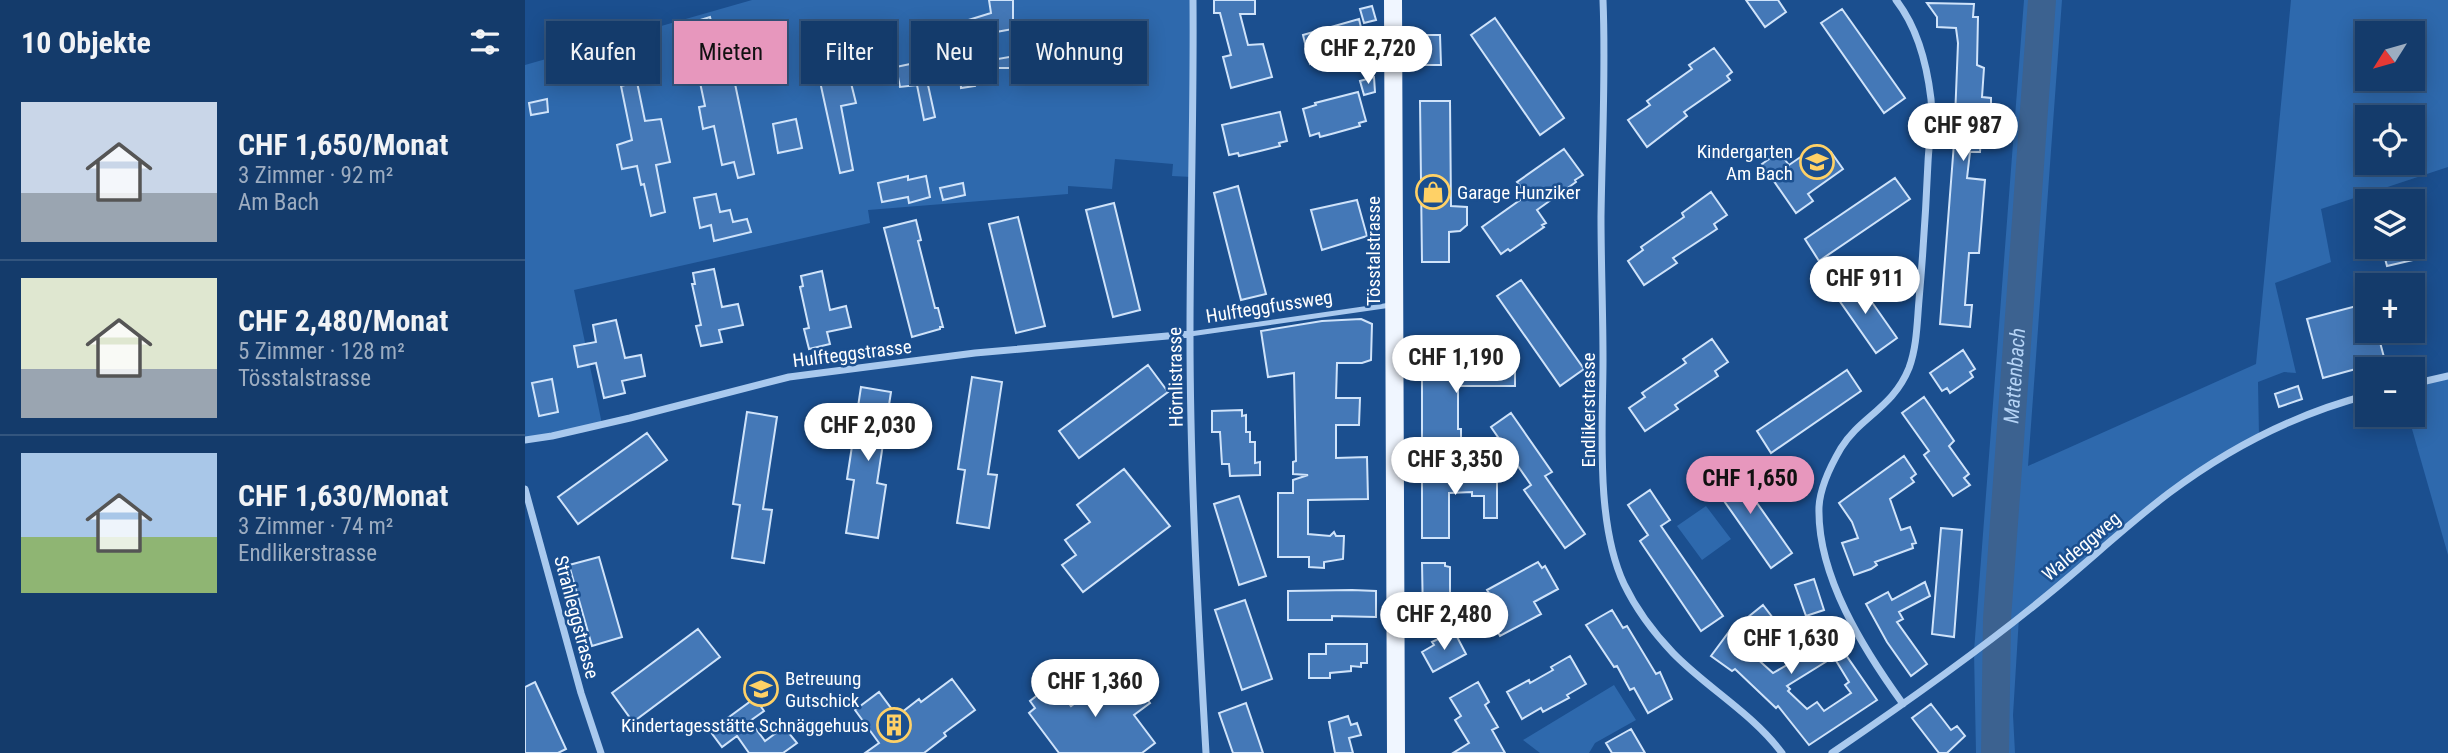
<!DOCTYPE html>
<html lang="de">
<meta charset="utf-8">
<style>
:root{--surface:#143b6b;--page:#214673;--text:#f1f3f6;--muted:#9dadc1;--line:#33557e;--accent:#e797bd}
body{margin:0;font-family:"Roboto Condensed",sans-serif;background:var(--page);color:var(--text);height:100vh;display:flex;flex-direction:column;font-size:26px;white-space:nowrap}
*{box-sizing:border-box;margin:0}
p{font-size:23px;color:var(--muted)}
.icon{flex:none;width:38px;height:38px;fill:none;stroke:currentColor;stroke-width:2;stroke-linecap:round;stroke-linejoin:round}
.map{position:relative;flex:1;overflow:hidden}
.side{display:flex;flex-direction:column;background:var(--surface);width:525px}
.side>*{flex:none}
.top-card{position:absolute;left:21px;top:21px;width:665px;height:63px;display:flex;gap:14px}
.needle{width:46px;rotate:233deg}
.fabs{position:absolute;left:1830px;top:21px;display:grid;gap:14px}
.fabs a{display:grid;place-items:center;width:70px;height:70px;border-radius:0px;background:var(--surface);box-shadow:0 4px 18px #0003,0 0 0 2px var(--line);font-size:35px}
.price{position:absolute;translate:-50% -60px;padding:0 16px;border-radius:24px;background:#fff;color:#222;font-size:23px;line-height:46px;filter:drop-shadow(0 2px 4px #0008)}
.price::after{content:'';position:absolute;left:50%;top:42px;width:21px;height:16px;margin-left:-10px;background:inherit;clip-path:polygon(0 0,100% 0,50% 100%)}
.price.on{background:var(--accent);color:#111}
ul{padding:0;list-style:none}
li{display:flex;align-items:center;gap:21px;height:175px;padding:0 21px}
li+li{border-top:2px solid var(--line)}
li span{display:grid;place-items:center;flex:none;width:196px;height:140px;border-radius:0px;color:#555}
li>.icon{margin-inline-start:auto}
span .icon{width:84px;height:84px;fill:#fffc;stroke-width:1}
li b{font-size:30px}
h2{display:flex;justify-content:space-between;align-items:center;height:84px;padding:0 21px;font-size:30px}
.pill{padding:0 24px;border-radius:0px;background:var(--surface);box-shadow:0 4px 18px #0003,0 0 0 2px var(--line);font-size:24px;line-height:63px}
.pill.on{background:var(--accent);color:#111}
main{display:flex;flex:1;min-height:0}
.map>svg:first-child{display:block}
.green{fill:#2e69ad;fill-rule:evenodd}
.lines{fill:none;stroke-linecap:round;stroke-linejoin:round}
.river{stroke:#3c6290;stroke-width:28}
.building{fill:#4478b7;stroke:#cfe3fa;stroke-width:2}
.lane{stroke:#a9c9ee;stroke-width:5}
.street{stroke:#a9c9ee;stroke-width:7}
.primary{stroke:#f0f6ff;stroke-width:18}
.labels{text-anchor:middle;stroke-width:5;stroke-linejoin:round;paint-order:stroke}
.poi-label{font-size:19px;fill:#fff;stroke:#1b4f8f;text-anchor:end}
.street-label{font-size:19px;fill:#fff;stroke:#1b4f8f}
.water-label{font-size:21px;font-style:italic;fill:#b5d3f5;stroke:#1b4f8f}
</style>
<main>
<section class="side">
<h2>10 Objekte<svg class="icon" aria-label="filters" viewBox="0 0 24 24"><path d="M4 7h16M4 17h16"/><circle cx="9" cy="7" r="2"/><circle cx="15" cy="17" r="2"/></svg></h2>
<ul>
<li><span style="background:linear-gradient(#c9d6e8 65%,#9aa5b1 0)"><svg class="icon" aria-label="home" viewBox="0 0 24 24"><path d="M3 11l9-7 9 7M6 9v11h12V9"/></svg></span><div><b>CHF 1,650/Monat</b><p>3 Zimmer · 92 m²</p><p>Am Bach</p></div></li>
<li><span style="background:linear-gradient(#dfe7d0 65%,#9aa5b1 0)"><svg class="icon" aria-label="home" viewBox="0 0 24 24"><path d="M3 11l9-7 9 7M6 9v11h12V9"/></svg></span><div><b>CHF 2,480/Monat</b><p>5 Zimmer · 128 m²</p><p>Tösstalstrasse</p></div></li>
<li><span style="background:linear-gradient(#a9c7e8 60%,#8fb573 0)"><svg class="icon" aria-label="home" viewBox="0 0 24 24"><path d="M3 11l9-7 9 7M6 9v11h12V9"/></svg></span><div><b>CHF 1,630/Monat</b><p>3 Zimmer · 74 m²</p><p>Endlikerstrasse</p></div></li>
</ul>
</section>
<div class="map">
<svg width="1923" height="753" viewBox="0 0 1923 753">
<rect width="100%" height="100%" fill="#1b4f8f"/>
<path class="green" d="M227,0H668L667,177L647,176L648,164L590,159L587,189L543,186V194L343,210L345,223L49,290L77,424L0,440V65Z
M1499,0H1537L1503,466L1731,364L1766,0H1923V167L1796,209L1806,262L1750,283L1771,373L1759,372L1733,382L1734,436L1642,494L1494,617L1488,715L1490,753H1451L1449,651ZM1843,33H1888V79H1843ZM1843,117H1888V163H1843Z
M1923,376V555L1883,415H1888V384Z
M1181,506L1206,539L1177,560L1152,526Z
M1089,685L1111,720L1070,743L1064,753H1015L998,740Z"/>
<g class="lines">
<path class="river" id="s1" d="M1470,753L1472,619L1517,0"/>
</g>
<path class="building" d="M464,0H488V29L471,32L470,25L438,28L437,22L466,13Z
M689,0H730V14H715L723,45L738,44L747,77L706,88L698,57L706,55L695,13H689Z
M1221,0H1253L1261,12L1240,27Z
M1402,3L1449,4L1448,17H1453L1452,65L1459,68L1457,97L1466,98V112H1458L1455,152H1445L1442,178L1460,180L1454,253H1444L1440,305H1447L1445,327L1415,324L1429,143L1433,43L1431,28L1412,27V17Z
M847,6L851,20L839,23L835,9Z
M1317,9L1380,98L1359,113L1296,23Z
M185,17L186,21H190L192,34L163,40L159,25Z
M970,18L1039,118L1015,135L946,35Z
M834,19L841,49L833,51L834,54L794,65L793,61L785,64L778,35Z
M359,25L362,38L306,51L311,78L324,75L331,103L316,106L328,170L315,173L287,45Z
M892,35H915L916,65H893Z
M1189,48L1207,72L1202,76L1205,80L1159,112L1162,116L1122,147L1103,120L1125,105L1122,101L1167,69L1164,65Z
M447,55L450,86L436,88L434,56Z
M496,55L497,68H462L461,61Z
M205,60L229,174L213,178L209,162L197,165L189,126L178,129L174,107L180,106L173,73L188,70L187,65L191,64V62Z
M404,60L409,83L403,85L410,117L399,120L392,85L375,87L371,67Z
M849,77L850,92L839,95L835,81Z
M112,82L120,121L136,119L145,162L131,165L140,212L126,216L119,184L116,185L112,166L97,169L92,145L107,140L96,86Z
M833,92L841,121L834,123L835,126L810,133L795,137L794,133L785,136L778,109L791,105L790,103Z
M22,99L23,112L6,115L4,103Z
M895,101H925L926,206L942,207V225L935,231L924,232V262H897Z
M755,112L762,141L754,143L755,146L735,151L714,156L713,153L704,155L697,125Z
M271,119L277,148L253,153L248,124Z
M1290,147L1298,157L1306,152L1318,169L1283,194L1288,201L1271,213L1237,164L1254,152L1264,165Z
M1039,149L1058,175L1050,180L1051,182L1012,210L1021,223L1017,225L1019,227L985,251L983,249L976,254L957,227L1002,195L992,182Z
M383,176V180L401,176L405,197L384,203L383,197L357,202L353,183Z
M1370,178L1385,199L1294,261L1280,239Z
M438,183L440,195L418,200L415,188Z
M713,186L741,294L716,300L689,193Z
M1186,192L1202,215L1189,224L1192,229L1148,258L1152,263L1119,285L1103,261L1118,250L1116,247L1159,217L1157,213Z
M191,194L195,212L205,210L208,222L222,219L226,232L189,241L186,225L175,228L169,198Z
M832,200L842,236L797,250L786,210Z
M589,203L615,310L588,317L561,210Z
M493,217L520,326L491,333L464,224Z
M391,220L396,240L393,241L410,308H413L418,327H415V329L387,337L359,228Z
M1857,247H1885L1888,260L1862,266Z
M189,269L197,307L213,304L218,325L194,330L197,342L176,346L171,326L176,325L167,284H170L168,273Z
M297,271L305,310L321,306L326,327L302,332L305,344L284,349L279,329L284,328L275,287L278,286L276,276Z
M1330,278L1372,338L1351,353L1309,293Z
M996,280L1059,369L1035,386L972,296Z
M1843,303V331H1852L1860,361L1798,378L1782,319Z
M836,319L847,324L846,360L837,363H812L811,398H835L834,425H811V458L842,457L843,499L783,500V534L805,536L809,532L811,536H819L818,559L799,562V568L784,567V557H753V493H768V480L783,475L768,474V462L771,461L769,373L743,377L736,331L797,321Z
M91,320L100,358L116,355L120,376L97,381L100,393L79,398L71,363L53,367L49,346L71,342L68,325Z
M1187,339L1203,362L1190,371L1193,376L1150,405L1153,409L1120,431L1104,408L1120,397L1117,393L1161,363L1158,359Z
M1438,350L1450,369L1445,372L1448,377L1425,393L1422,388L1417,391L1405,373Z
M931,361H990V386H933V429H936V444L897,445V367H931Z
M623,365L643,392L554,458L534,431Z
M1322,370L1336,391L1246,453L1232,431Z
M447,377L477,382L463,474L472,475L464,528L432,523L440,470L433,469Z
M27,379L33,412L14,416L7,383Z
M1773,386L1777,399L1754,407L1750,394Z
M336,387L366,392L352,483L361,485L353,538L321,533L329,480L322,479Z
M1399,397L1429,441L1424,446L1444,474L1439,478L1445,485L1428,496L1399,455L1404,451L1377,413Z
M717,410V416L721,415V432H725V442H730V463L735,462V475L705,476L704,464H697L695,432H687V411Z
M222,412L252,417L238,509L247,510L239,563L207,558L215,505L208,504Z
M986,413L1027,472L1020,476L1060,534L1040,548L999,490L1006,485L966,427Z
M122,433L142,460L53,524L33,497Z
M1379,456L1391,474L1386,478L1389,482L1365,499L1376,530L1385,527L1391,543L1387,544L1388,548L1350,562L1352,565L1346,569L1329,575L1317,543L1333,538L1327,522L1314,503Z
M1204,463L1267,553L1246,568L1183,478Z
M959,465H972V518H959V496H947V492L924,493V538H897V472H959Z
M599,469L645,526L558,592L537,565L551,555L540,540L565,522L552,505Z
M1125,490L1145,520L1136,526L1198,616L1176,631L1115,541L1123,535L1103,505Z
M714,496L741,576L714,585L689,504Z
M1416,528L1437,530L1429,637L1407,634Z
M74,557L97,637L67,646L44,565Z
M1013,562L1017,568L1020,566L1033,589L1009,602L1016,614L975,636L960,609L970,604L962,590Z
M897,563H920V566L925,567V618H898Z
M1289,579L1299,610L1281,616L1270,585Z
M1400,582L1405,596L1374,612L1378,619L1372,622L1402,664L1386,676L1362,642L1341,604L1363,592L1367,600Z
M827,590L851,591V617L807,616V620H763V591Z
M720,600L747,679L717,690L690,610Z
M1238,605L1258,631L1229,656L1248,673L1295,646L1297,648L1300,647L1307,658L1262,686L1265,689L1263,691L1282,709L1292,702L1299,711L1326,693L1320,685L1324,682L1307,654L1316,648L1352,700L1284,745L1253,706L1251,708L1210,669L1207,671L1186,656L1206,629L1207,630Z
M1087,610L1098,628L1102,626L1131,674L1135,672L1147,699L1123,713L1109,688L1105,690L1092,666L1089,667L1061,625Z
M173,629L195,657L108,722L87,693Z
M929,631L941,654L908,672L897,652L909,645L907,642Z
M801,644H842V663H836V667L826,666V671L805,673V678H784V654H801Z
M1045,656L1061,684L1042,695L1044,698L1018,712L1016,708L997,719L982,692L1004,680L1005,683L1028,670L1026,667Z
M601,670L625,703L609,715L630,743L617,753H534L504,713L510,708L505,701L528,683L546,706L568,690L570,693Z
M427,679L450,710L419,733L421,736L399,753H340L354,743L330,710L354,692L372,716L394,699L396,702Z
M10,682L41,749L33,753H0V687Z
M953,682L964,702L960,705L973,727L967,730L980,753H928L944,743L930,720L936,716L925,698Z
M230,698L239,711L225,721L240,741L259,727L272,743L258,753H224L212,736L197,747L185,731Z
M721,703L735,744L738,753H708L694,713Z
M1406,704L1426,730L1432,726L1440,736L1422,753H1414L1387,718Z
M823,716L826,725L832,723L836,735L824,738L828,753H810L804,722Z
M1106,729L1120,753H1087L1081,743Z"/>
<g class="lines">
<path class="lane" d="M665,334L866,305"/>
<path class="street" d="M668,0C669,111 665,223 665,334C665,474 673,614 681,753
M1078,0C1081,72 1077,144 1076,217C1076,264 1078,312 1078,359C1078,427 1070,522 1099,584C1111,609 1129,633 1148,653C1182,688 1227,713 1257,753
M1371,0C1392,27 1402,65 1406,99C1408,119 1404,142 1403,162C1401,208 1398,254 1394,300C1392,323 1392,346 1384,368C1368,408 1335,417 1316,448C1306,465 1295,487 1294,507C1292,576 1339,650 1378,704
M1888,384L1923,376
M0,440L27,436L105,418L264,377L450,353L665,334
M0,489L56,693L76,753
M1307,753C1382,702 1456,650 1526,592C1565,560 1603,524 1644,493C1704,448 1770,414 1843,395"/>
<path class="primary" d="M868,0L871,753"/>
</g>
<defs>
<g id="school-ring" transform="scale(1.75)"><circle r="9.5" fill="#1b4f8f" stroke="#ffd166" stroke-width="1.5"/><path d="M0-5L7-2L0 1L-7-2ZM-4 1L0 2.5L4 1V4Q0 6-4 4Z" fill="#ffd166"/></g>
<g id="shop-ring" transform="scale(1.75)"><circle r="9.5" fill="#1b4f8f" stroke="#ffd166" stroke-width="1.5"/><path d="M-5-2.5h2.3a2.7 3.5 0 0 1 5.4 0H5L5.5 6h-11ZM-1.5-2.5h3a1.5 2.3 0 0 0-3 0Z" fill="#ffd166"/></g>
<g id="building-ring" transform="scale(1.75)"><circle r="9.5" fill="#1b4f8f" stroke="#ffd166" stroke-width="1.5"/><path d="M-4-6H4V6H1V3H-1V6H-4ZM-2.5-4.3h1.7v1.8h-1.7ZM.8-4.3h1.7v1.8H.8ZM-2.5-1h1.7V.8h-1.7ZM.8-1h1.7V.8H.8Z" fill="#ffd166"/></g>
</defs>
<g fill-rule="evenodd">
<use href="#school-ring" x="1292" y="162"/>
<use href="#shop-ring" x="908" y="192"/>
<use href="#school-ring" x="236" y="689"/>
<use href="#building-ring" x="369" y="725"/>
</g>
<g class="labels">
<g class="poi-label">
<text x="1268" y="158">Kindergarten<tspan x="1268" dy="22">Am Bach</tspan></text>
<text x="932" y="199" text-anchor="start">Garage Hunziker</text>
<text x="260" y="685" text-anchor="start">Betreuung<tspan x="260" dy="22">Gutschick</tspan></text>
<text x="344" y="732">Kindertagesstätte Schnäggehuus</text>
</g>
<g class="street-label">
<text transform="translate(848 251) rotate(-90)" y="7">Tösstalstrasse</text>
<text transform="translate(744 306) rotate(-9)" y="7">Hulfteggfussweg</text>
<text transform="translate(327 353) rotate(-7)" y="7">Hulfteggstrasse</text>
<text transform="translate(650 377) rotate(-91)" y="7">Hörnlistrasse</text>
<text transform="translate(1063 410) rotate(-90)" y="7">Endlikerstrasse</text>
<text transform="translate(1556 546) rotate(-40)" y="7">Waldeggweg</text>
<text transform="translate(52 617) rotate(75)" y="7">Strahleggstrasse</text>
</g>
<g class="water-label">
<text dy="7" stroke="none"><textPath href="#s1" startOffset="378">Mattenbach</textPath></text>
</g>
</g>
</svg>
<div class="fabs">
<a><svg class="needle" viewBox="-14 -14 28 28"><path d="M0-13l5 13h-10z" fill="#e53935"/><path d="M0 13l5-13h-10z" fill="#9dadc1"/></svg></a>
<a><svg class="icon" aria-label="locate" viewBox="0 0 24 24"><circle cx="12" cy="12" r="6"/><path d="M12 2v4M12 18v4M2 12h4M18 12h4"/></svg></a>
<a><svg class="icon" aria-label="layers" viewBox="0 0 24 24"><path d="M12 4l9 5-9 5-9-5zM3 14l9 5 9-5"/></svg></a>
<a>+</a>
<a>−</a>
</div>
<b class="price" style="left:843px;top:86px">CHF 2,720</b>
<b class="price" style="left:1438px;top:163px">CHF 987</b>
<b class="price" style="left:1340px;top:316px">CHF 911</b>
<b class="price" style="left:931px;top:395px">CHF 1,190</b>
<b class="price" style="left:343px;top:463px">CHF 2,030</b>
<b class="price" style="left:930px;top:497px">CHF 3,350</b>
<b class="price on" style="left:1225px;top:516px">CHF 1,650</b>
<b class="price" style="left:919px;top:652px">CHF 2,480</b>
<b class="price" style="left:1266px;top:676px">CHF 1,630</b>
<b class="price" style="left:570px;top:719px">CHF 1,360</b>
<div class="top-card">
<a class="pill">Kaufen</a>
<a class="pill on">Mieten</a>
<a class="pill">Filter</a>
<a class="pill">Neu</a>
<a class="pill">Wohnung</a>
</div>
</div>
</main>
